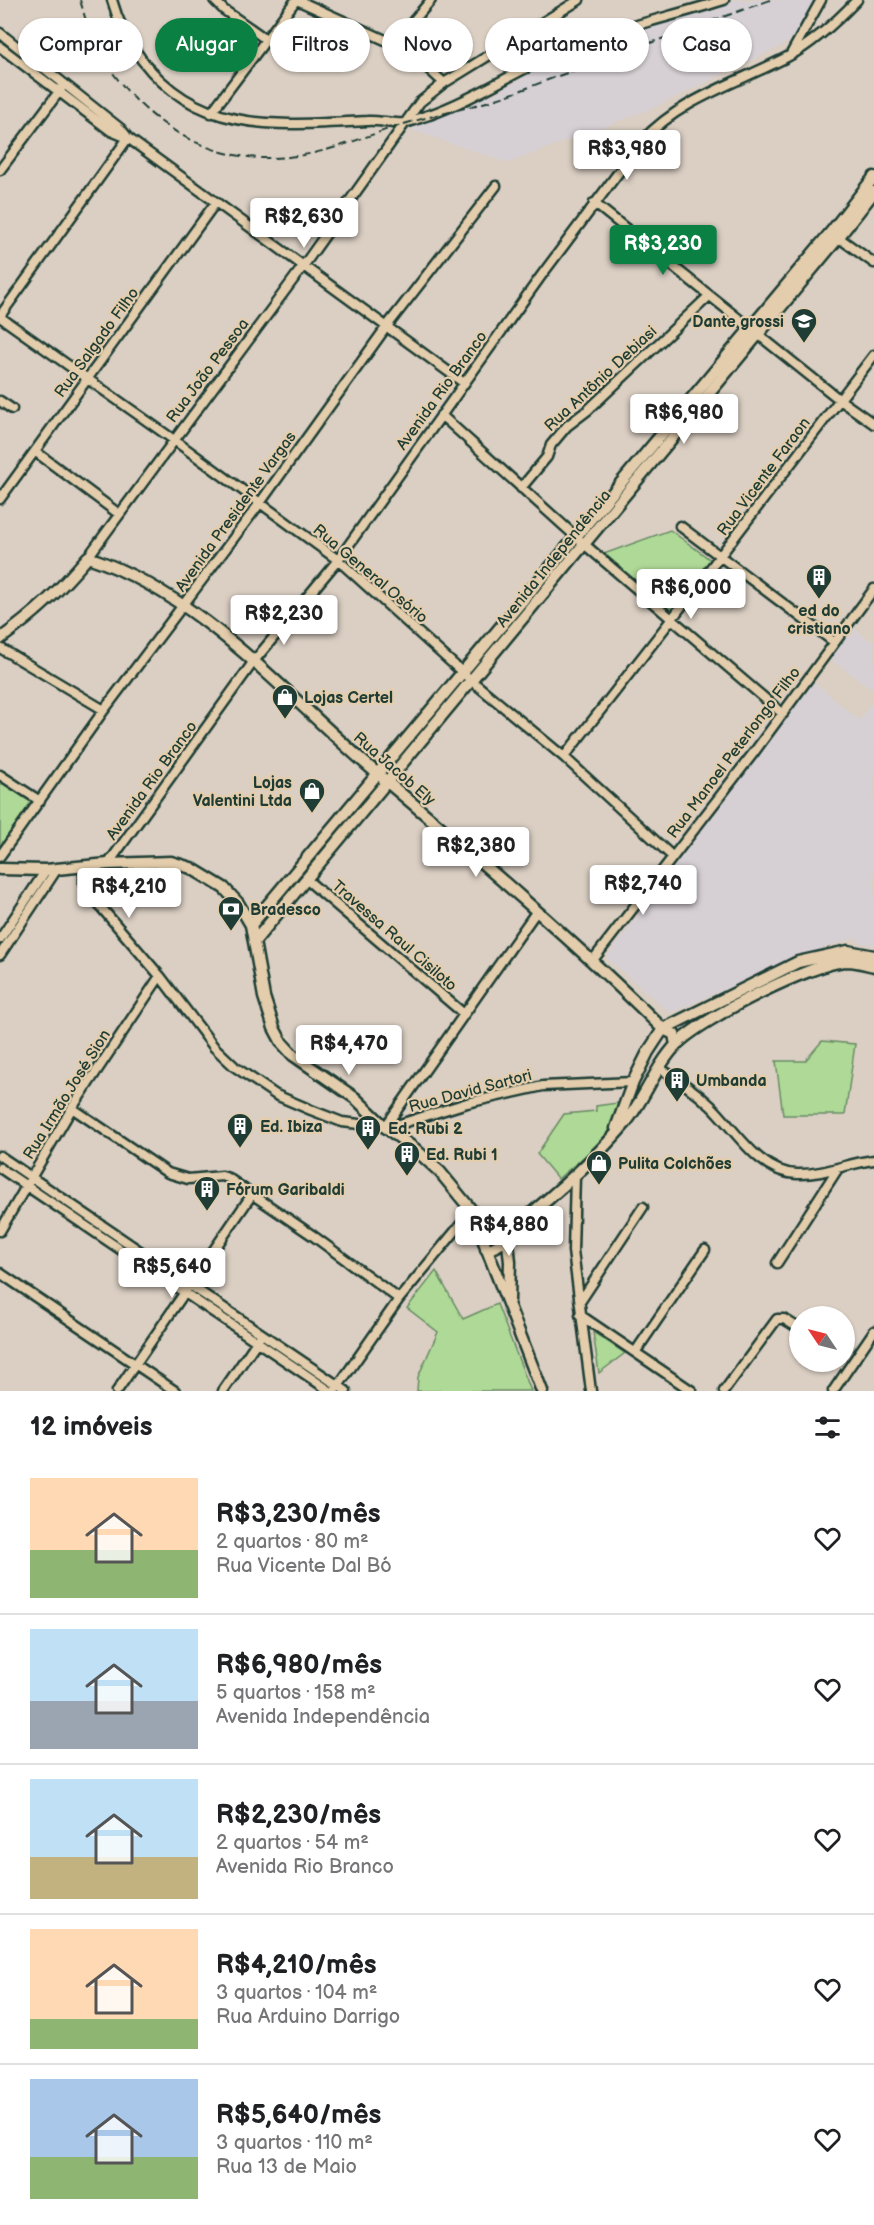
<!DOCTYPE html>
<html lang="pt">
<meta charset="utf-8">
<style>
:root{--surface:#fff;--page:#f2f2f2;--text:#202124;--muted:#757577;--line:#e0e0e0;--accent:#0b8043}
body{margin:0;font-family:"Balsamiq Sans",sans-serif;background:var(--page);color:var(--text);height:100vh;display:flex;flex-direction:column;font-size:22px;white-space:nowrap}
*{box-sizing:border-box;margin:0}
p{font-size:20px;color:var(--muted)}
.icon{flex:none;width:33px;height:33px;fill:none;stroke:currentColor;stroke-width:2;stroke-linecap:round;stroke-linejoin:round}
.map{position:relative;height:1391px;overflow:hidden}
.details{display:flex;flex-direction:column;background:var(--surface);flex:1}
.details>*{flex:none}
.top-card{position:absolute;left:18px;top:18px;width:838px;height:54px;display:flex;gap:12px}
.needle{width:39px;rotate:305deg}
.tools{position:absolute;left:789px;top:1306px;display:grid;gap:12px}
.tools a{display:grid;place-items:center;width:66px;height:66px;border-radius:50%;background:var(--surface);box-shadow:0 2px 4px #0004;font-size:30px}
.price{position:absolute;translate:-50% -51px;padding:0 14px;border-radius:6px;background:#fff;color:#222;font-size:20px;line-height:39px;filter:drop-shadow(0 2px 3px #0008)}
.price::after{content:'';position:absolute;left:50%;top:36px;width:18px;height:14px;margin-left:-9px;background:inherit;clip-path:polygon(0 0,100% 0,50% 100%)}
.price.active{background:var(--accent);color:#fff}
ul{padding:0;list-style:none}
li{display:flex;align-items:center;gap:18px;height:150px;padding:0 30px}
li+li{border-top:2px solid var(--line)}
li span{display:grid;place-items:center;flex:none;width:168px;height:120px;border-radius:0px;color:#555}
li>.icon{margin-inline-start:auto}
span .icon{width:72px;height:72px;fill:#fffc;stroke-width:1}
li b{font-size:26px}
h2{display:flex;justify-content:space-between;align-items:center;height:72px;padding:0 30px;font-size:26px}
.tag{padding:0 21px;border-radius:27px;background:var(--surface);box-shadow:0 2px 4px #0004;font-size:21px;line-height:54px}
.tag.active{background:var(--accent);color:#fff}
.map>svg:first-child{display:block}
.built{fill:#d6d0d4}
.green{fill:#afd996;stroke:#678b65;stroke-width:1.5}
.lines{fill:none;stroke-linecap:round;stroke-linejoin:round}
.minor-casing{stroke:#1f3d34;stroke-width:13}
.major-casing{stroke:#1f3d34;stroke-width:15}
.minor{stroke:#e3cdac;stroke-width:8}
.major{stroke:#e3cdac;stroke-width:10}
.rail{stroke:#1f3d34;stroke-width:2;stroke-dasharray:9 4.5;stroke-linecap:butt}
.labels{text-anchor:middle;stroke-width:4.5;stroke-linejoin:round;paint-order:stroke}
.poi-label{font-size:16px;font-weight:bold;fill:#1f3d34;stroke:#e3cdac;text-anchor:start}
.street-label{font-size:16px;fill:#1f3d34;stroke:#e3cdac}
</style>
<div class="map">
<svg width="874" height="1391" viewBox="0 0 874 1391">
<rect width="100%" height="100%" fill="#dbcfc3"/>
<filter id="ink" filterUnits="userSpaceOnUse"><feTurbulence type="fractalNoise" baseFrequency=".0167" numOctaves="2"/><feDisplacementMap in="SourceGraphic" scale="12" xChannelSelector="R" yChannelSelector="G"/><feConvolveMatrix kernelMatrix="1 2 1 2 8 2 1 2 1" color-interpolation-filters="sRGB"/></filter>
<g filter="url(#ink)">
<path class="built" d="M729,0H818L793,40L651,109L508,163L412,130L410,122L494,94L566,52L639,27Z
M852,627L874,643V691L829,658Z
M813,681L859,720L874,700V945L861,943L856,938L805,954L671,1013L606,958Z"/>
<path class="green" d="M670,530L712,561L671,615L601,555Z
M0,779L35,802L0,849Z
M822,1041L855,1044L845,1115H783L776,1061H805Z
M617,1103C618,1108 619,1113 617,1117C606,1142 578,1161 558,1179L537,1154L564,1114L596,1111V1106Z
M436,1271L463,1319L497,1304L531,1391H417L418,1377L438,1332L407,1308Z
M593,1332L625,1353L599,1373Z"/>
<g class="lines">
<g class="minor-casing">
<path id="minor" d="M112,0C118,22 129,43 142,60C200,136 282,125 367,121C379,120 391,124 403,123C412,122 421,117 429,115C477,98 518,69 564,50C616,28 671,17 724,0
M214,0L224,10L267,40
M297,0L394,44L422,63L444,83
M0,33L121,129L128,138L464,383
M394,44L431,0
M0,47L111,131L128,138
M791,54L821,0
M211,113L296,0
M0,170L61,89
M594,203L840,400L874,424
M835,235L874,263
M0,316L128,138
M0,317L174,440L338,560L472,681L564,757L673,857
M0,401L12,409
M441,415L584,544L783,714
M36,452L119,514
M521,488L547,457L551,445L567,426L588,410L709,296
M0,499L216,202
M680,526L834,642
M88,557L304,265L420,102L444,83L579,0
M0,648L104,710
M564,757L671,620L874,355
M0,775L40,801
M0,856L104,710L260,503L387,326L496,186
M108,864L254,661L338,560L541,276L642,141C681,98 740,82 789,56C815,42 837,21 857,0
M84,868V884L87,891L160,976L214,1047L235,1067L276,1095L311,1110L342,1122L385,1127L536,912
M306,879L464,1014
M0,939L46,870
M0,955L57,869
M593,960L755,751L874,589
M659,1068C678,1079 695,1091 711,1106C735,1129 759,1173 797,1174C824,1175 848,1163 874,1160
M72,1108L168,1173L188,1179L222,1176L228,1178L312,1235L399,1299
M387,1128L467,1103L543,1086L633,1082
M0,1156L346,1391
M0,1168L330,1391
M575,1175L573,1251L591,1391
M0,1231L72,1108L160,976
M777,1263L837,1170
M0,1273L175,1391
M580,1302L643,1207
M580,1315L692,1391
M636,1351L705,1250
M336,1389L399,1299L472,1211
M117,1391L253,1193
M223,1391L260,1337
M724,1391L777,1319H784L800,1329
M833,1391L874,1331"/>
</g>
<g class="major-casing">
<path id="major" d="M0,639C37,612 59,591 88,557C206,597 286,697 379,775C476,857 573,940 663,1029L674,1034L676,1045
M0,869L46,870L108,864L171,862L191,868L224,888L238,903L251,925L264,997L274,1028L282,1043L293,1055L355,1098L385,1127L415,1149L440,1172L472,1211L542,1391
M251,925L831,232L874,177
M254,942L838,238L874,192
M616,1128L633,1082L648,1052L663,1029L798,962L848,951L874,956
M472,1211L501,1226L507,1232
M507,1232L510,1262L509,1301
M486,1249C503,1248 504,1235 516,1226C553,1196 591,1163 622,1127C644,1102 654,1068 677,1044C701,1019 813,962 847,961C856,961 866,964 874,966"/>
</g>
<use href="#minor" class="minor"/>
<use href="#major" class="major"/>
<path class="rail" d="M80,0C84,13 87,27 93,39C124,105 192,159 268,158C321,158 355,139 404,124C434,115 466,109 496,99C519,92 541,82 564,74C633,49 701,25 770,0"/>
</g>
</g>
<defs>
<g id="school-pin" transform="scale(1.35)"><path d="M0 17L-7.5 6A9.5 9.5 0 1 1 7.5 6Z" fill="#1f3d34" stroke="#e3cdac"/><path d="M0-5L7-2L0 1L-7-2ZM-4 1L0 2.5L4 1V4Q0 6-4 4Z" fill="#fff"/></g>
<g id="building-pin" transform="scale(1.35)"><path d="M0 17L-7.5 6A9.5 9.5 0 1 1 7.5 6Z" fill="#1f3d34" stroke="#e3cdac"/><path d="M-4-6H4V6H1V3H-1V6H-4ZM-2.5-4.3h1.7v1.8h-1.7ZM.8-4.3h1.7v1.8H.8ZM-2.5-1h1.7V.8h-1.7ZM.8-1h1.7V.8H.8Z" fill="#fff"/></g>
<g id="shop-pin" transform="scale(1.35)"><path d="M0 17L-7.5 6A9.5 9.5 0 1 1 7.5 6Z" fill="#1f3d34" stroke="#e3cdac"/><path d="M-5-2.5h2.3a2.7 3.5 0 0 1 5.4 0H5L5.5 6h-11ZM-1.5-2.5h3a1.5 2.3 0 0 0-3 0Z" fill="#fff"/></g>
<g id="bank-pin" transform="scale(1.35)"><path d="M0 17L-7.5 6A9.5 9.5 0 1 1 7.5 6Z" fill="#1f3d34" stroke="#e3cdac"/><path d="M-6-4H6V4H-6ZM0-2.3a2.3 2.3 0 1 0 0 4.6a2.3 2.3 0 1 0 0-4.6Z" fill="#fff"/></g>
</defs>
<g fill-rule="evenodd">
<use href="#school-pin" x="804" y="321"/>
<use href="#building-pin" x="819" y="577"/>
<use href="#shop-pin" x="285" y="697"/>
<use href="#shop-pin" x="312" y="791"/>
<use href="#bank-pin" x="231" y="909"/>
<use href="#building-pin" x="677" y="1080"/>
<use href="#building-pin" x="240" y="1126"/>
<use href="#building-pin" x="368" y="1128"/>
<use href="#building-pin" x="407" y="1154"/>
<use href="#shop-pin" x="599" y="1163"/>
<use href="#building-pin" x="207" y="1189"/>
</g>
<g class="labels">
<g class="poi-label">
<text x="784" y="327" text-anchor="end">Dante grossi</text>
<text x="819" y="616" text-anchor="middle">ed do<tspan x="819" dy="18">cristiano</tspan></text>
<text x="304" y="703">Lojas Certel</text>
<text x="292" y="788" text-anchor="end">Lojas<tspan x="292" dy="18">Valentini Ltda</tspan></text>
<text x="250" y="915">Bradesco</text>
<text x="696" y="1086">Umbanda</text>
<text x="260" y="1132">Ed. Ibiza</text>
<text x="388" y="1134">Ed. Rubi 2</text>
<text x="426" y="1160">Ed. Rubi 1</text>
<text x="618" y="1169">Pulita Colchões</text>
<text x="226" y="1195">Fórum Garibaldi</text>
</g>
<g class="street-label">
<text transform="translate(96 342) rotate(-54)" y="6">Rua Salgado Filho</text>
<text transform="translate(207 370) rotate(-53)" y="6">Rua João Pessoa</text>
<text transform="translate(600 378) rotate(-43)" y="6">Rua Antônio Debiasi</text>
<text transform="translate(441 390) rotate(-54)" y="6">Avenida Rio Branco</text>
<text transform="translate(763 476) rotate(-53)" y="6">Rua Vicente Faraon</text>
<text transform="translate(235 511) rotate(-54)" y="6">Avenida Presidente Vargas</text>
<text transform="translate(553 558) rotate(-51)" y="6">Avenida Independência</text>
<text transform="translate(371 573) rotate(40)" y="6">Rua General Osório</text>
<text transform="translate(733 752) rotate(-53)" y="6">Rua Manoel Peterlongo Filho</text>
<text transform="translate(395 768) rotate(41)" y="6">Rua Jacob Ely</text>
<text transform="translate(151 780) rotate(-54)" y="6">Avenida Rio Branco</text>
<text transform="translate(395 935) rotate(41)" y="6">Travessa Raul Cisiloto</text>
<text transform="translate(470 1090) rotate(-15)" y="6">Rua David Sartori</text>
<text transform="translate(66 1094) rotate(-58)" y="6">Rua Irmão José Sion</text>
</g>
</g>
</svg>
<div class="tools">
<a><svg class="needle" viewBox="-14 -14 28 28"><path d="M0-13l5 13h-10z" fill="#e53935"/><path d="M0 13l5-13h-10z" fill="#757577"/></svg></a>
</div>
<b class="price" style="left:627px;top:181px">R$3,980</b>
<b class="price" style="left:304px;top:249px">R$2,630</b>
<b class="price active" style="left:663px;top:276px">R$3,230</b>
<b class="price" style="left:684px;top:445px">R$6,980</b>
<b class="price" style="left:691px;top:620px">R$6,000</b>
<b class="price" style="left:284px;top:646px">R$2,230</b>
<b class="price" style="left:476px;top:878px">R$2,380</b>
<b class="price" style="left:643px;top:916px">R$2,740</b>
<b class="price" style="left:129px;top:919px">R$4,210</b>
<b class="price" style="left:349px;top:1076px">R$4,470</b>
<b class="price" style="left:509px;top:1257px">R$4,880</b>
<b class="price" style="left:172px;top:1299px">R$5,640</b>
<div class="top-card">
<a class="tag">Comprar</a>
<a class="tag active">Alugar</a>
<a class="tag">Filtros</a>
<a class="tag">Novo</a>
<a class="tag">Apartamento</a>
<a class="tag">Casa</a>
</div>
</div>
<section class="details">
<h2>12 imóveis<svg class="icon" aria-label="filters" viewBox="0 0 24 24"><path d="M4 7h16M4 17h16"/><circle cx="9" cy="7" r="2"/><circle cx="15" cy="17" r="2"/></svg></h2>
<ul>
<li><span style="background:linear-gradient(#ffd9b3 60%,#8fb573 0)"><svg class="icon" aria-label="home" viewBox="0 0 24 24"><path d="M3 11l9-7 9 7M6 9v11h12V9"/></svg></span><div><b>R$3,230/mês</b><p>2 quartos · 80 m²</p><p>Rua Vicente Dal Bó</p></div><svg class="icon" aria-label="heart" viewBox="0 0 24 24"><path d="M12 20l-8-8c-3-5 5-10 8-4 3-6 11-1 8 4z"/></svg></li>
<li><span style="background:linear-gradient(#bfe0f5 60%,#9aa5b1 0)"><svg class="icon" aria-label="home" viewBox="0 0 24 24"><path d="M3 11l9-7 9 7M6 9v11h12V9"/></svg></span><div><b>R$6,980/mês</b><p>5 quartos · 158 m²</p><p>Avenida Independência</p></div><svg class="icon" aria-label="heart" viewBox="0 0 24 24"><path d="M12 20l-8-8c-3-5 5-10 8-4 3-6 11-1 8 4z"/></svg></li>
<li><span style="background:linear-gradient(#bfe0f5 65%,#c2b280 0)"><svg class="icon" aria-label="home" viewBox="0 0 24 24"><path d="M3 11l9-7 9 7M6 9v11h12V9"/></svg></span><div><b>R$2,230/mês</b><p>2 quartos · 54 m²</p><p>Avenida Rio Branco</p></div><svg class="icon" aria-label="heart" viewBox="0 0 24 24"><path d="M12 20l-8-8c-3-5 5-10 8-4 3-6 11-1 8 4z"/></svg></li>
<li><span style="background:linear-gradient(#ffd9b3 75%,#8fb573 0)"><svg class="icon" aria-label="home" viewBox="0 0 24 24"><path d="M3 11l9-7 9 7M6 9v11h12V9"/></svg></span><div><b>R$4,210/mês</b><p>3 quartos · 104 m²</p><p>Rua Arduino Darrigo</p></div><svg class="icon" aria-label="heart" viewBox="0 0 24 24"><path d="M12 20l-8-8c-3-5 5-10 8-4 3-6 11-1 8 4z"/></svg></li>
<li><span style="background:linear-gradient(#a9c7e8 65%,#8fb573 0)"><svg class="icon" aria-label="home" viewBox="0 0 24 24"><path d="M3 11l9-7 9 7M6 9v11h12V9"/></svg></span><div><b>R$5,640/mês</b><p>3 quartos · 110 m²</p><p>Rua 13 de Maio</p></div><svg class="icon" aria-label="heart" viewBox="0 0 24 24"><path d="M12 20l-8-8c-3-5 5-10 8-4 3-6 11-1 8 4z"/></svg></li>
</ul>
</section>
